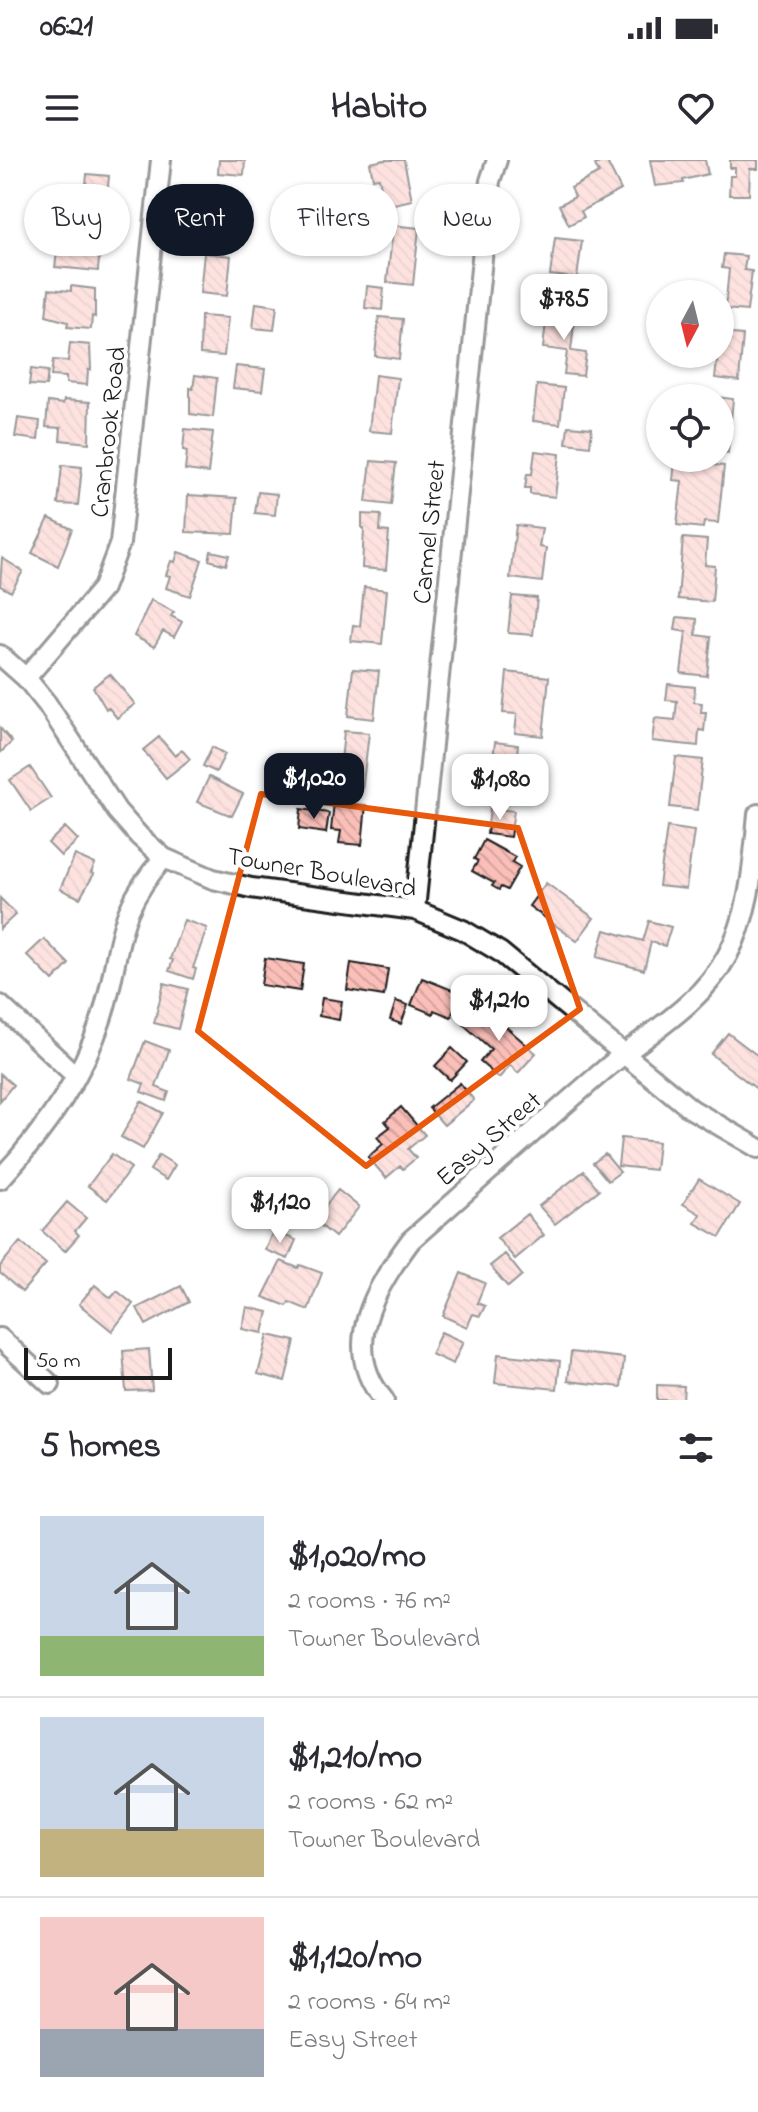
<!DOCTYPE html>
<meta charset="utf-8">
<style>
:root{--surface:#fff;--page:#f7f7f7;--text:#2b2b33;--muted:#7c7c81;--line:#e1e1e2;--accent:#111827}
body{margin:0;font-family:"Indie Flower",sans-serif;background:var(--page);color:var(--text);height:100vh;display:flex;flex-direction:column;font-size:30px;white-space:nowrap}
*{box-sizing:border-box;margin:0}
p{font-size:26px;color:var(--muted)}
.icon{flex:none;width:44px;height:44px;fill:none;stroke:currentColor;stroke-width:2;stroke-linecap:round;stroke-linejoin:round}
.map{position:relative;height:1240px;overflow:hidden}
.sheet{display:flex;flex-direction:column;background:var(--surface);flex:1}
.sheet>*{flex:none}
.top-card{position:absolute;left:24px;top:24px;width:710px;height:72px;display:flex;gap:16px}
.needle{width:52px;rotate:187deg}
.buttons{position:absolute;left:646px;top:120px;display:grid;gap:16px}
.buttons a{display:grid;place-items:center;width:88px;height:88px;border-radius:50%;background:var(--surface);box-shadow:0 2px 6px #0004;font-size:40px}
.scale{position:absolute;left:24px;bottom:20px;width:148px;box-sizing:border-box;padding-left:8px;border:4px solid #1c1c1c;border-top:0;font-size:22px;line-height:28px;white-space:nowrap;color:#1c1c1c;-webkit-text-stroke:6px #fff;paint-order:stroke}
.price{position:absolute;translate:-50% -68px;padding:0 18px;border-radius:16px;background:#fff;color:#222;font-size:26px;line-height:52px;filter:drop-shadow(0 2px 4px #0008)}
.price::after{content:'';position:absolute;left:50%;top:48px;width:24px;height:18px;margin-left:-12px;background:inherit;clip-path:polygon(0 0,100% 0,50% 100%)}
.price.active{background:var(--accent);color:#fff}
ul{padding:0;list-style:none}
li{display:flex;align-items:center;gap:24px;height:200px;padding:0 40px}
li+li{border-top:2px solid var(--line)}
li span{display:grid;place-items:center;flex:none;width:224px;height:160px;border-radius:0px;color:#555}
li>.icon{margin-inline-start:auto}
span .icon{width:96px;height:96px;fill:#fffc;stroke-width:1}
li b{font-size:34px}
h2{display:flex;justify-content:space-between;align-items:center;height:96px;padding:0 40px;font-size:34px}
.chip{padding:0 28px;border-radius:36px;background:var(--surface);box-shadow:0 2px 6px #0004;font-size:28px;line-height:72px}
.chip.active{background:var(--accent);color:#fff}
.status{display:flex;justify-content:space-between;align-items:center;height:56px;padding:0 40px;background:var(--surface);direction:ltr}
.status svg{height:22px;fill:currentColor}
header{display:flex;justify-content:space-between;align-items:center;height:104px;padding:0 40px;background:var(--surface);font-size:36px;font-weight:700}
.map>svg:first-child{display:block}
.building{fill:url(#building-back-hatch);stroke:#1c1c1c;stroke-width:2}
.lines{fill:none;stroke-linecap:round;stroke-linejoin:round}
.street-casing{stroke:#1c1c1c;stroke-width:24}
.street{stroke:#fff;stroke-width:18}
.marked{fill:none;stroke:#e8590c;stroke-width:6;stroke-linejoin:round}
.labels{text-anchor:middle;stroke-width:8;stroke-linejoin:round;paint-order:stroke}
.street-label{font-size:26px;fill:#1c1c1c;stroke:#fff}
</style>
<div class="status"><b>06:21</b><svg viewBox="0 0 49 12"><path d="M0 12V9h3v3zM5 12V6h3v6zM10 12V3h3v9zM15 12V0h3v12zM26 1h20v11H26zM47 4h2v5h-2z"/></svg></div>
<header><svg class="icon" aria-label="menu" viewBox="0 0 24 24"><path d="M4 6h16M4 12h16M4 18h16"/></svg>Habito<svg class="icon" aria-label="heart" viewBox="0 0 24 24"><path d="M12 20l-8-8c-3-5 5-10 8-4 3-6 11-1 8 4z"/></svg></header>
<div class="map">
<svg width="758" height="1240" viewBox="0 0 758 1240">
<defs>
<pattern id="building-back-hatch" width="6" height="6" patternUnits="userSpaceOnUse" patternTransform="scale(2)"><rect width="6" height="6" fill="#fbbfb9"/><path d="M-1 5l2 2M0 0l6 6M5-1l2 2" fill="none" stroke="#d7a49e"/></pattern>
</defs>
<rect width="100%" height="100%" fill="#fff"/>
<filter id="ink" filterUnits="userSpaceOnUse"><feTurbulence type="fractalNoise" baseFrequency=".0125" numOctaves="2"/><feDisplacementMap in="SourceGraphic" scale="16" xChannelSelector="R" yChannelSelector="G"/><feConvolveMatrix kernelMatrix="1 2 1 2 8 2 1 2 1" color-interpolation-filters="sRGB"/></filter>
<g filter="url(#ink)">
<path class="building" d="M219,0H245L244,15L218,13Z
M385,0H404L412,40L385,46L379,18L373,19L370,3Z
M606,0L621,30L581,51L584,57L569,65L559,45L575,37L571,28L599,13L595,5Z
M650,0H705L708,14L683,20L684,23L655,26Z
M730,0H758V9H750L749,35H729L730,16H735V8H730Z
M87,14L109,16L105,57L83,55Z
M215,33L243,36L239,75L211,72Z
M381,64L419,68L413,125L387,122L392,77L380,75Z
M76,71L101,74L98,111L55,107L57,92L74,93Z
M555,78L582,81L577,118L550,115Z
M204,93L231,96L227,136L200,133Z
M724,94L746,96L744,110L752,111L747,151L725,149L729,109L722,108Z
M71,126L95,129V157L92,156L91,169L67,167L68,162L46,156L49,129L71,131Z
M367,126L384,128L382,150L365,148Z
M256,143L277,146L274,170L253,168Z
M547,153L575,156L571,191L586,193L583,216L564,214L567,191L543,188Z
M201,156L228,158L224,196L200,194Z
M379,157L403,159L399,199L375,196Z
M720,173L743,175L739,221L715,218L718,194H720Z
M70,183L90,185L91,210H88L87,225L66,223V217L51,216L53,200L68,201Z
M236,206L265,209L262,231L233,228Z
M31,209L48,211L46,226L29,225Z
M195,215L217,218L213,257L190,254V228L193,229Z
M375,215L398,218L392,273L369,271Z
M537,225L564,228L560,264L533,261Z
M709,236L733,239L728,293L720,292V238Z
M64,240L90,242L89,283L60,280L61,268L46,267L48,242L63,244Z
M18,258L40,261L38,280L15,277Z
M568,266L592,268L590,286L566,283Z
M185,269L213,272L208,313L185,310L187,291L183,290Z
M535,291L560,294L555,337L530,334V328H525L527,314H532Z
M371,301L396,303L391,345L366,342Z
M675,301L724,306L718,363L704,362L703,368L677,365L682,321L673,320Z
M62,305L82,307L78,345L58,344Z
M258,332L277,334L275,355L255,353Z
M188,335L237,338L234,374L186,372Z
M362,354L381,355L380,371L389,372L386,410L362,408L364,368H362Z
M49,358L72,369L58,406L32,393Z
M516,365L542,368L539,387L546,388L542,422L510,418Z
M683,378L707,380L705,405L715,406L712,442L678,439Z
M211,391L229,395L226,405L209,400Z
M178,392L202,400L190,436L166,428L170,416L166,415L171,401L175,402Z
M2,398L23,411L11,432L0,426Z
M364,427L387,430L382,484L351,481L353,465L360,466Z
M512,436L537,438L533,475L508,473Z
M151,440L174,452L171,456L182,462L174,477L163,471L154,487L134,476Z
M677,457L697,459L696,475L711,477L707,516L681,513L686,472L675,470Z
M353,509L379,511L374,559L348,556Z
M507,512L549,517L543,576L515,573L517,554L503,553Z
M110,514L135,544L117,558L108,547L106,549L93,527Z
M668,524L695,527L694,542L702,543L701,552H706L704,571L699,570L698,586L652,581L655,558L675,560L677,541L666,540Z
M0,568L12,582L0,593Z
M344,571L369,573L362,631L330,627L333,601L341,602Z
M159,577L175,596L182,590L190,599L166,618L143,590Z
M495,582L518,585L516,605L526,606L524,626L490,622Z
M212,587L225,594L216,612L203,606Z
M676,597L703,600L697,650L670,647Z
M30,607L51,638L31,651L10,620Z
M209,617L243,634L232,656L197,642Z
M334,642L366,645L362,685L339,683L341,671L331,670Z
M490,648L514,651L510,677L487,674Z
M301,649L329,653L326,673L299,669Z
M65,667L78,680L61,696L48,683Z
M667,667L694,671L686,729L659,726Z
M484,680L515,697L512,702L520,707L507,730L501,727L499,730L492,726L494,723L472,711L478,701L474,699Z
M75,695L95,704L91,713L94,714L80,738L60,729Z
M546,723L594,758L577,781L529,746Z
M0,738L16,754L0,769Z
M184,760L207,768L193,808L196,809L193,819L169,811L173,800L170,799Z
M649,761L671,767L665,786L651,782L644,810L597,797L605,770L643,781Z
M44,779L69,804L53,821L27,795Z
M265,798L304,804L300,831L261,825Z
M351,803L388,809L384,836L347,830Z
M422,818L460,833L451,857L434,850L433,854L411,845Z
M164,823L188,829L178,869L154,863Z
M322,838L342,841L339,860L319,856Z
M396,841L408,845L401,864L390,860Z
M481,845L536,893L518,913L510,905L499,918L480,902L491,889L464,865Z
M728,873L758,896V930L711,894Z
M145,881L169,890L156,927L169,932L166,941L141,932L144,924L131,919Z
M452,888L467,902L450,920L435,906Z
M0,914L13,925L0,941Z
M460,923L474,940L444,965L429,948Z
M141,941L163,953L143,989L121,977Z
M401,947L425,975L408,989L416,998L403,1009L400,1006L386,1018L368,997L383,984L377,977L390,967L385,961Z
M621,978L658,982L655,1010L618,1006Z
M112,994L131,1008L107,1040L88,1026Z
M605,994L620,1012L608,1021L593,1003Z
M159,995L175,1005L166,1020L150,1010Z
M584,1011L599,1030L555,1064L539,1046Z
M699,1019L740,1044L720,1077L695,1063L700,1054L683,1044Z
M338,1030L359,1047L335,1077L314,1060Z
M67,1042L86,1058L75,1071L79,1075L65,1091L42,1071Z
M527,1054L544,1075L515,1099L497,1078Z
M273,1071L296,1080L288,1099L265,1090Z
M20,1082L46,1104L22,1132L0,1113V1106Z
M505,1094L522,1115L508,1127L490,1106Z
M281,1101L298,1108L300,1105L322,1113L308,1150L289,1142L287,1146L263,1137Z
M461,1113L485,1123L477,1143L485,1146L480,1156L473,1154L467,1167L443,1156Z
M95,1125L111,1138L117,1131L133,1144L112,1171L79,1144Z
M181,1126L189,1142L146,1165L137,1148Z
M247,1147L268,1152L263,1173L242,1169Z
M441,1172L463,1182L453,1204L431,1194Z
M268,1175L295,1181L285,1221L258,1214Z
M149,1189L152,1230L126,1231L123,1191Z
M571,1192L624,1198L621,1227L568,1221Z
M498,1194L560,1201L557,1229L495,1223Z
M657,1225L684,1226L683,1240H657Z"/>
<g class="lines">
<g class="street-casing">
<path id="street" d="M0,495L26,518L47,544L117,651L140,677L164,698L213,719L251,728L415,750L463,770L500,792L691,949L758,988
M26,518L103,428L120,383L161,0
M415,750L490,21L497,0
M0,845L76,916
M0,1019C42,974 81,920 101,860C123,793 111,755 164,698
M0,1178L50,1224
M384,1240C338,1186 377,1126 411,1080C475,1024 538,967 603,911C646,874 699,847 727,796C751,752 753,703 758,654"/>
</g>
<use href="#street" class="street"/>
</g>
</g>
<path d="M0 0H758V1240H0ZM261,634L518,668L580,849L366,1006L198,871Z" fill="#fff" fill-opacity=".55" fill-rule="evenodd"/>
<path class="marked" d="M261,634L518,668L580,849L366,1006L198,871Z"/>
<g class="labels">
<g class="street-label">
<text transform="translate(107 272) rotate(-84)" y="9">Cranbrook Road</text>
<text transform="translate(428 372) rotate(-84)" y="9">Carmel Street</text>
<text transform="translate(322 711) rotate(10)" y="9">Towner Boulevard</text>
<text transform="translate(488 978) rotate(-41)" y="9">Easy Street</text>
</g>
</g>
</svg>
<div class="buttons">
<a><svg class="needle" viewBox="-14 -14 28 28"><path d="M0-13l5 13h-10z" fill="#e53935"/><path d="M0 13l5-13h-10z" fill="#7c7c81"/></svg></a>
<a><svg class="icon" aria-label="locate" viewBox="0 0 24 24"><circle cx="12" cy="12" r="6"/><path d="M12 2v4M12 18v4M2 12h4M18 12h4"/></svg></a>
</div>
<div class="scale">50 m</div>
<b class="price" style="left:564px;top:182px">$785</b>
<b class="price active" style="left:314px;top:661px">$1,020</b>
<b class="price" style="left:500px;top:662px">$1,080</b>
<b class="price" style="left:499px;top:883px">$1,210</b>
<b class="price" style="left:280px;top:1085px">$1,120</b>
<div class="top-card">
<a class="chip">Buy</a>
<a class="chip active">Rent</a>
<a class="chip">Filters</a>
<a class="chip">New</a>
</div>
</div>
<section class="sheet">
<h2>5 homes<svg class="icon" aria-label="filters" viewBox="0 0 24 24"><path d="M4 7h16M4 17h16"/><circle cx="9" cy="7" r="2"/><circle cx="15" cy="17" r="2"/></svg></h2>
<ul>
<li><span style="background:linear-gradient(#c9d6e8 75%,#8fb573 0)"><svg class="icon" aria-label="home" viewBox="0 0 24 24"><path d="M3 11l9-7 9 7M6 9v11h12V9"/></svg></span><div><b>$1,020/mo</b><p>2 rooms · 76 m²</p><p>Towner Boulevard</p></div></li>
<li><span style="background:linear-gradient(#c9d6e8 70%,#c2b280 0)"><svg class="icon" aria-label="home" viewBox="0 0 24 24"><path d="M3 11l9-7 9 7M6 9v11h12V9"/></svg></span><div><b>$1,210/mo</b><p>2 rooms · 62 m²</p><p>Towner Boulevard</p></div></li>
<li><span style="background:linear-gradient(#f6c9c9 70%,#9aa5b1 0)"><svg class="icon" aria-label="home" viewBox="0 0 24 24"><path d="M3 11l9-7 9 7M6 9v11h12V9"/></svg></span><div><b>$1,120/mo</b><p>2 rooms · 64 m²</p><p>Easy Street</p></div></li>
</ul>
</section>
